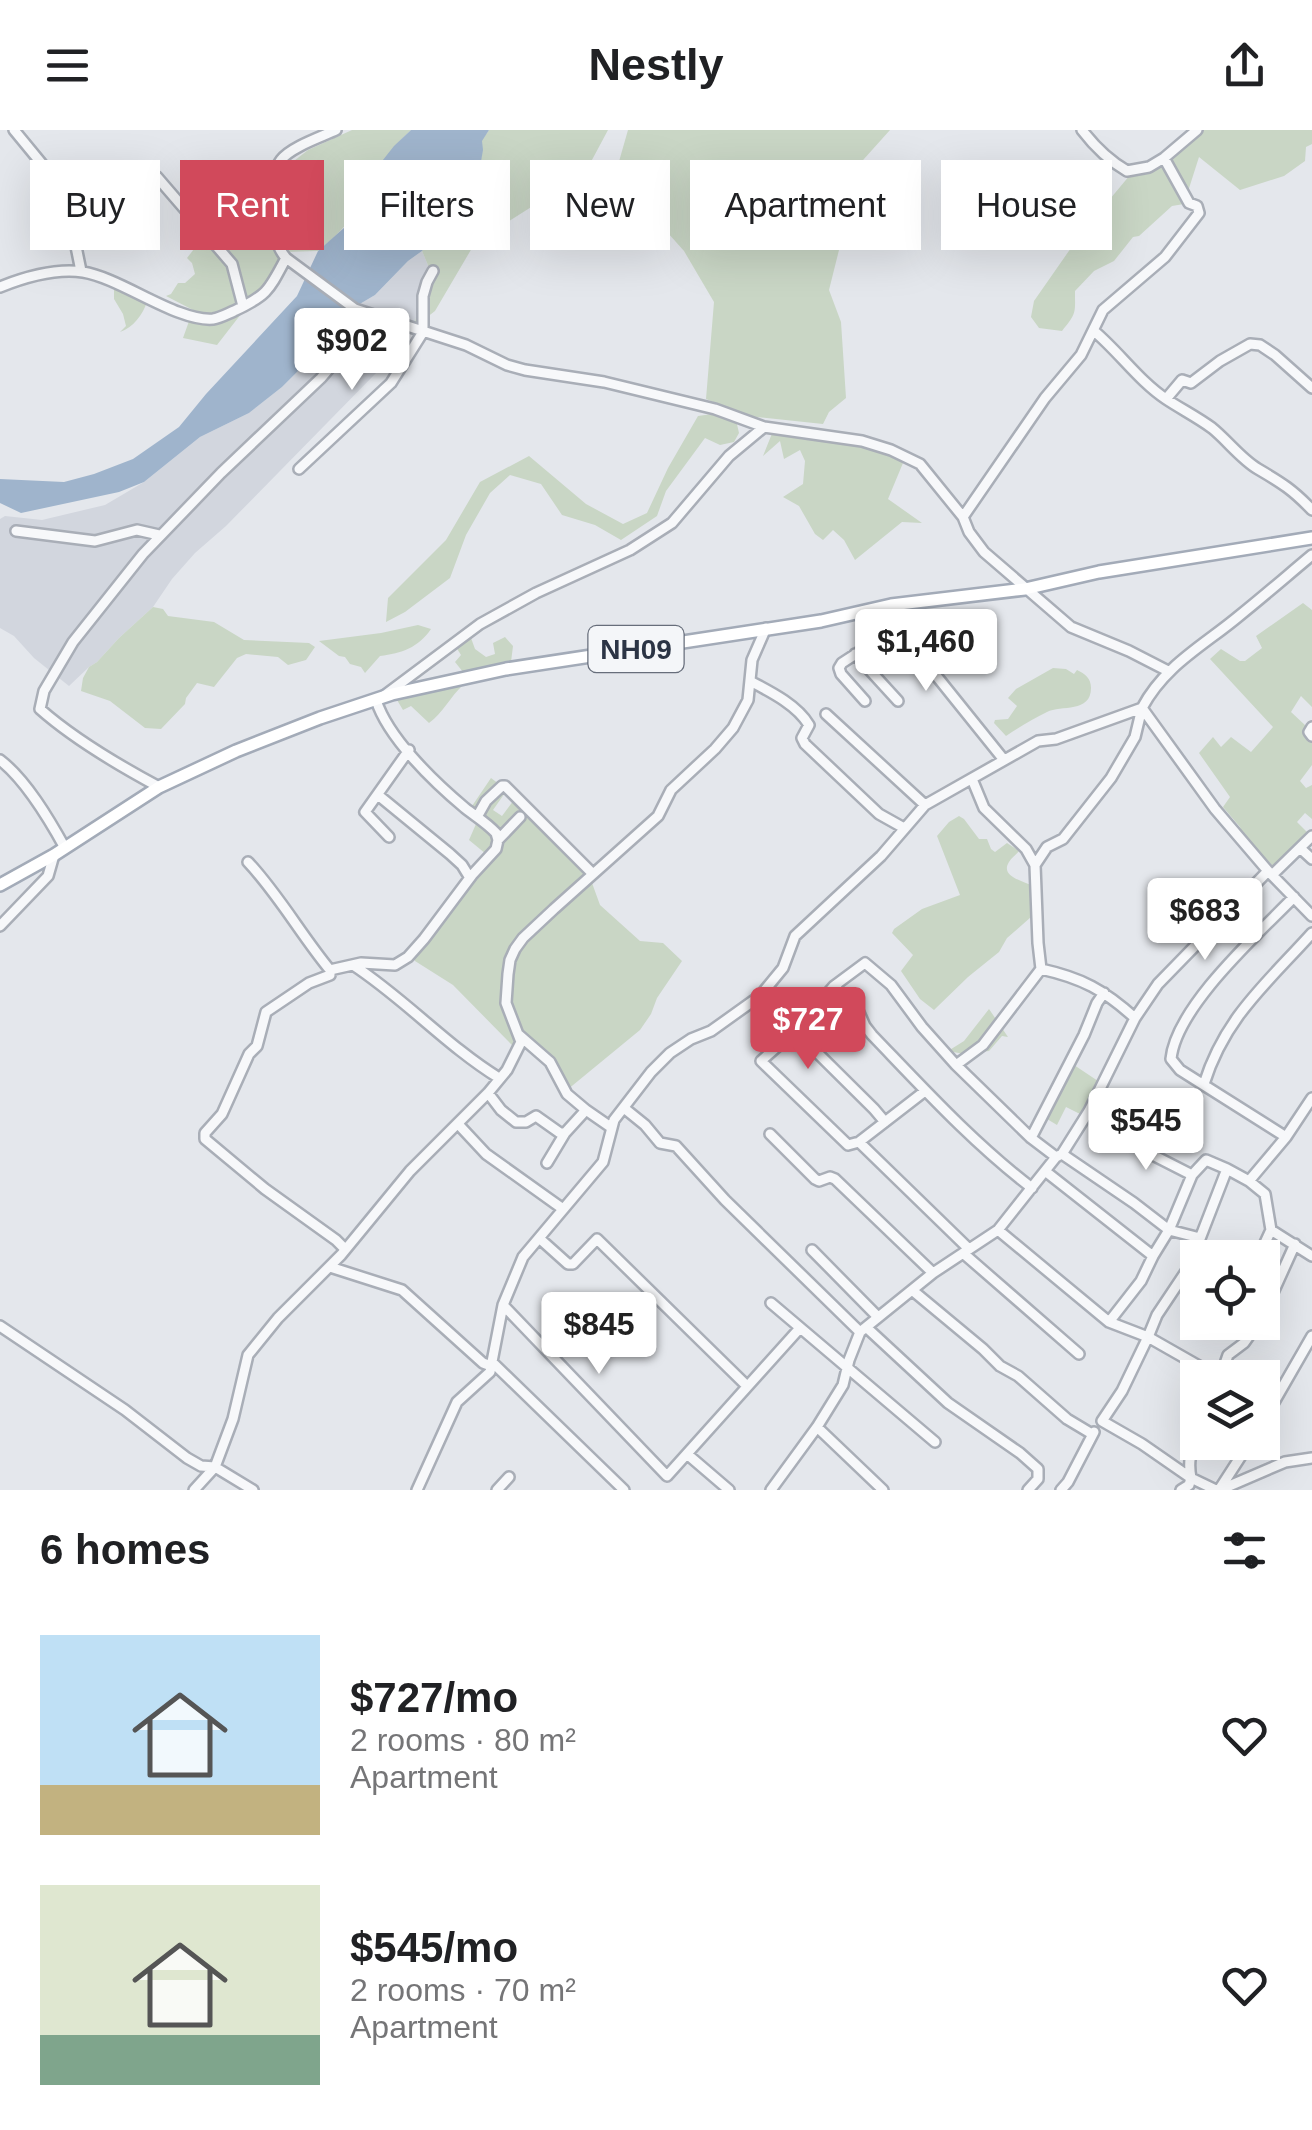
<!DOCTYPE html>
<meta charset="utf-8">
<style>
:root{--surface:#fff;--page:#f2f2f2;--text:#202124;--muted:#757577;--accent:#d1495b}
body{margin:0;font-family:Arial,sans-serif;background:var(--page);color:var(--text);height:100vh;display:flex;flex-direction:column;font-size:38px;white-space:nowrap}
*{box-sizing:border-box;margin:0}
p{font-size:32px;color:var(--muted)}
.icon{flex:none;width:55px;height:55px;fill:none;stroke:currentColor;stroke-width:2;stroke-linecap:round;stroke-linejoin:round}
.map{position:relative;height:1360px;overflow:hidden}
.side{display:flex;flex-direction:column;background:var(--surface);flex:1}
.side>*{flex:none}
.hud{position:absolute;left:30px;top:30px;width:1252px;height:90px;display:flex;gap:20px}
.buttons{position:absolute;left:1180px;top:1110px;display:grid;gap:20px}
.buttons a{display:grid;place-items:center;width:100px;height:100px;border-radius:0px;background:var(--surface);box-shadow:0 10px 40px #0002;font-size:50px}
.price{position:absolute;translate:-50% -85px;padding:0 22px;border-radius:10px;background:#fff;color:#222;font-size:32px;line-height:65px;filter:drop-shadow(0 2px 5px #0008)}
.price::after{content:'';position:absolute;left:50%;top:60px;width:30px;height:22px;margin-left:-15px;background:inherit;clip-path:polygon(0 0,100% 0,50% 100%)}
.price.selected{background:var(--accent);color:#fff}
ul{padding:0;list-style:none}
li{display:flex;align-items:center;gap:30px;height:250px;padding:0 40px}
li span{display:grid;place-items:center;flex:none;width:280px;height:200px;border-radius:0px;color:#555}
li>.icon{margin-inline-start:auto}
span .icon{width:120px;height:120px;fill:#fffc;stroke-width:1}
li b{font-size:42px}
h2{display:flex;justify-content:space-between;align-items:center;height:120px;padding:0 40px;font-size:42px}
.pill{padding:0 35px;border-radius:0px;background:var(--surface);box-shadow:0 10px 40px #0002;font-size:35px;line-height:90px}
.pill.selected{background:var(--accent);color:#fff}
header{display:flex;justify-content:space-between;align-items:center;height:130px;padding:0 40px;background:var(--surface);font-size:45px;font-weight:600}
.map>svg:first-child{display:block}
.built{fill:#d2d6de}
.green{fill:#c9d6c5}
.water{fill:#9fb4cc}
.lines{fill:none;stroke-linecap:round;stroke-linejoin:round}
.minor-casing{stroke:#a9aeb7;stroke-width:14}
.major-casing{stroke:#a3abb8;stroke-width:16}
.minor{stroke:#f7f8fa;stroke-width:9}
.major{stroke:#fff;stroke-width:11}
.labels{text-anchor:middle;stroke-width:10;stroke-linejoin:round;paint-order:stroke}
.shield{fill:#f4f6f9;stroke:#676e7b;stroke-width:2.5}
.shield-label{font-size:28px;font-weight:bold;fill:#2b3445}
</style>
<header><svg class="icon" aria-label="menu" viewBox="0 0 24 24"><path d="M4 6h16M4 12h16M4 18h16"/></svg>Nestly<svg class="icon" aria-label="share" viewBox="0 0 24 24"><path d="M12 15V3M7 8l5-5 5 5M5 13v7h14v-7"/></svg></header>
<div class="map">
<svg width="1312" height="1360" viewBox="0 0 1312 1360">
<rect width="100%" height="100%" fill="#e4e7ec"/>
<path class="built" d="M422,121L430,140L413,198L359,181L405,205L377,242L226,396L195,423L172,449L153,477L119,508L97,532L89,537L69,556L34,528L14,506L0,498V389L5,386L42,390L105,375L144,352L200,307L249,283L282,257L307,232L323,224L353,178L375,165L408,131Z"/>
<path class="green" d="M352,0H411C386,23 371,49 353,78C349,85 348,93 342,99C335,107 326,114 318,121L284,122L277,92L276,45L308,20Z
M489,0H608L585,43L479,110L472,118L435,181L413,198L430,140L422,121C444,91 488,51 481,11Z
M628,0H890L855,39L847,88L829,160L841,192L846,268L829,282L823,294L748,286L706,269L714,172L684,121L651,84L610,63Z
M1199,0H1312V14L1306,17L1305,31L1284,46L1240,60L1199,27L1184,74L1172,76L1139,106L1133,107L1114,131L1094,141L1075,161C1075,183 1077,183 1062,201L1039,198L1031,187L1034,171L1080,105L1130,45Z
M211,32L236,76L264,75L279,125V135L217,215L183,208L193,180L166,166L171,164L178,153H185L195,144L192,133L187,128L208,101L210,92L187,59L193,51L211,43Z
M114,157L126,158L147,172C143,184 133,198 120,202L126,196L123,184L114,169Z
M719,283L736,290L739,303L734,312L720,315L705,308L666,361L657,386L621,410L595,395L562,385L541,354L510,345L490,363L466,405L450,448L405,482L386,492L388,468L446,410L480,352L529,326L586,374L623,394L647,383L668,338L698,286Z
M775,296L827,306L893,326L903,333L888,369L922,393L902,392L855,430L844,410L833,400L823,410L815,404L799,376L783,367L803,354L805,331L800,320L784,329L780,311L763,326Z
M1303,473L1312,480V577L1301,566L1291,582L1306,596V604L1312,611V635L1300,651L1306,658L1312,655V689L1305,683L1297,692L1309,704L1274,737L1244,708L1240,697L1223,677L1230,667L1199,623L1213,607L1221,617L1231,607L1251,622L1273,597L1210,529L1221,519L1240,531H1245L1262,518L1256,506Z
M153,477L163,479L168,486L214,492L244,510L309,513L315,517L306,530L288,535L278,527L246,524L237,528L214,557L197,553L186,568L185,574L161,599L145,598L110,571L81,561L83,548L89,537L97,532L119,508Z
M418,495L431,499C418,518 402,523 380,526L365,543L361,537L350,534L345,527L339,526L319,511L381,503Z
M505,507L513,516L511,532L463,542L455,532L461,525L456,517L471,508L475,519L486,527L495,524L493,513Z
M1053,538L1066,539L1074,544L1077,540C1085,544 1091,548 1091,558C1091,583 1061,575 1047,582C1033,589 1019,597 1006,606L994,593L995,590L1008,589L1017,576L1008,568L1016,559Z
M463,555C450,567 443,583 429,593L411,576L403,580L397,570Z
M491,648L507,660L493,680L502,686L519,663L593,749L592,753L600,775L640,811L663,813L682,831L657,868L651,884L640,900L567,960L530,910L513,916L453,855L415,831L409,819L486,724L469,710L476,694L470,679Z
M959,686L964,689L979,709H987L991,719L995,722L1007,713L1019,721C1016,725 1012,727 1009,732C1000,746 1022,751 1031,755L1035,772L1031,787L1007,808L999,822L968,847L934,880L920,869L901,841L913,825L892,803L894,799L922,779L960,765L937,706L949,692Z
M989,879L1008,907L1002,906L989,921L964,924L948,921L964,911Z
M1071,933L1098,951L1082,985L1066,977L1057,995L1042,986Z"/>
<path class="water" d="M411,0H489L482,11L483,20L479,43L441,98L422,121L408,131L375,165L353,178L323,224L307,232L282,257L249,283L200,307L144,352L119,362L21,383L0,373V349L64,352L94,344L133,329L179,297L206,264L297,166L318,121L345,97L351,81L366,60L375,40L394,16Z"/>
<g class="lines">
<g class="minor-casing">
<path id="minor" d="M14,0L56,51L70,87L81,141
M1082,0C1095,17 1108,30 1127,41L1149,37L1164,28L1197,0
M56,51L76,42L89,40L112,44H147L157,47L232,134L243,176
M286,128C268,108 264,52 281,30C291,17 321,7 336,0
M0,157C25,147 56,138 83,142C121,148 177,192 213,189C220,188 227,184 234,181C268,165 269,160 286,128L355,179L466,215L507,235L525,240L604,252L715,279L764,297
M1094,201C1119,222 1139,251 1166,269C1181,279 1197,287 1212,298C1227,310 1241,329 1258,339C1282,353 1293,360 1312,380
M1166,269L1182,250L1191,253L1220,231L1250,214L1260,215L1275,225L1312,258
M299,339L391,253L423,202V166L427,152L433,141
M963,387L1045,268L1081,225L1103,180L1165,127L1199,83L1197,76L1189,73L1164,28
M16,401L95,411L137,400L159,405
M891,475L899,496L922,528L1004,630
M855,524L898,571
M750,551C771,562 797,575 809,595L802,608L805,614L879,684L904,698
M385,565L480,494L536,463L630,420L672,393L729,326L764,297L862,311L891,320L920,334L963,387L969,402L984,422L1071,497L1129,521L1168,541
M865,571L841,544L839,538L842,533L899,496
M1142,578L1215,679L1268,741L1312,786
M826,584L925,675
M1312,597L1309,602L1312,606
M0,630C26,650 49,689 65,718
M972,649L984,678L1026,719L1035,735L1038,813L1041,839C1082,848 1104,860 1135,888
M159,657C118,635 75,610 40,579L44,561L73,512L143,424L221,343L321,248L374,186
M378,665L450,724L462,735L470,748
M477,687L486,671L502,656H505L592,743
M389,707L365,682L409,620
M498,710L520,687
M1300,718L1312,729
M248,732C279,765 301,805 330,840L361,833L395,835L408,827L424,809L472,745L496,719L498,710L496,703C487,693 475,686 465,678C434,652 388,608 376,570
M1035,735L1047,717L1063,709L1111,648L1135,607L1142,578
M1272,745L1312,706
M0,796L48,746L54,725
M353,835C405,869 447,916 499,948
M330,840V845L309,853L266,882L257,916L249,924L222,984L205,1003V1009L265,1059L336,1110L345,1119
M834,856L857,878L865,896L872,905C923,958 973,1013 1032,1058
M760,866L874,979L885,992
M519,905L550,932L567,964L586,980
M956,935L983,915L1041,839
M1204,954C1225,887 1267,853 1312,803
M488,963L501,980L516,992H526L536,986L560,1003H565L586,980L612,998
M624,978L645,995L660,1013L676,1016L725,1070L860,1202
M1089,981L1139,1018L1192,1045L1206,1030L1227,1039
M458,994L486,1024L563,1079
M770,1004L815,1049L819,1051L830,1047L835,1049L933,1143
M1286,1007L1180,940L1171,929C1176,877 1258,804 1294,767
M1031,1008L1084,905L1097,873L1104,863
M859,1012L925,961
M1062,1024L1134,1073L1169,1100L1200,1108
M547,1033L565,1003
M1045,1041L1153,1126
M1249,1051L1265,1064L1271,1100L1312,1126
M998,1100L1109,1192L1148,1207L1220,1248L1228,1225L1244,1213L1259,1192
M539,1108L568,1134H573L597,1109L747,1256
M969,1119L859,1012L848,1015L761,931L795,901L834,856L865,833L891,855L922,897L956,935L1031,1008L1056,1027
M812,1120L878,1187
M963,1123L1079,1224
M1258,1128L1271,1100
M330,1137L402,1160L483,1233L491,1236
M912,1160L983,1219L1000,1236L1018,1246L1067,1289L1092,1304
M771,1173L935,1312
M503,1175L667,1346L800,1198
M1262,1187L1295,1114
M1109,1192L1141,1151L1153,1126L1169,1100L1192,1045
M0,1196L125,1280L187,1328L201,1336L215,1337L253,1360
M866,1197L948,1273L1020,1323L1038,1339V1349L1028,1360
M493,1233L624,1360
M1262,1293L1312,1206
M817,1297L883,1360
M687,1324L729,1360
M1191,1348L1142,1314L1102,1291L1122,1261L1148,1207L1157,1185L1189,1137L1227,1039L1249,1051L1286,1007L1312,968
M1191,1348C1188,1332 1190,1322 1198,1309
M194,1360L215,1337L233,1289L248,1225L278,1188L341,1125L410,1041L488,963L507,940L521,912L506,873L508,844L510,830L515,819L523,808L554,779L658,686L671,660L715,619L733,598L748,570L752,530L766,498
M417,1360L457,1272L490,1242L503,1175L523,1127L603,1032L614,990L651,942L670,923L691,909L711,901L760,866L783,838L795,806L881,726L925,675L1038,611L1056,609L1142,578C1165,535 1203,516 1239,486C1264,466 1288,445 1312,425
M497,1360L509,1347
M771,1360L817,1297L843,1255L849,1230L860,1202L933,1143L998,1100L1056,1027L1062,1024L1089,981L1135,888L1158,854L1268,741
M1061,1360L1068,1352L1094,1302
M1181,1360L1189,1355L1191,1348L1216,1360
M1219,1360L1250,1312
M1220,1360L1285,1332L1312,1328"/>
</g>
<g class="major-casing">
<path id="major" d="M0,755L54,725L159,657L236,621L320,588L392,564L506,539L821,491L891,475L1025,459L1099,442L1312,408"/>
</g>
<use href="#minor" class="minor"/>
<use href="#major" class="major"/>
</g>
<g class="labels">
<rect class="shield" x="588.5" y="496" width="95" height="46" rx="8"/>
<g class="shield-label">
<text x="636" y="529">NH09</text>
</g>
</g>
</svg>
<div class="buttons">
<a><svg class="icon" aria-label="locate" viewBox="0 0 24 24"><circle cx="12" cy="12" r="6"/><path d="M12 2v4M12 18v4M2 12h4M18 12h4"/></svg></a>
<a><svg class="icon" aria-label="layers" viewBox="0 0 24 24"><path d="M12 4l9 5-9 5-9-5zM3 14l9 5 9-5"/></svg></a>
</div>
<b class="price" style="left:352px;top:263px">$902</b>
<b class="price" style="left:926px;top:564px">$1,460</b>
<b class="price" style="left:1205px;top:833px">$683</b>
<b class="price selected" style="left:808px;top:942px">$727</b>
<b class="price" style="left:1146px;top:1043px">$545</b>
<b class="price" style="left:599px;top:1247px">$845</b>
<div class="hud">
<a class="pill">Buy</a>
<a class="pill selected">Rent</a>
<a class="pill">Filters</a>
<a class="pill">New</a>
<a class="pill">Apartment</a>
<a class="pill">House</a>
</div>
</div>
<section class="side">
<h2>6 homes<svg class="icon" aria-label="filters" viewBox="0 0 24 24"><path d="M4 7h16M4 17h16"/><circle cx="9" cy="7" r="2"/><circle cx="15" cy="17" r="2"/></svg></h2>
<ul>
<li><span style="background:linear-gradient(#bfe0f5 75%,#c2b280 0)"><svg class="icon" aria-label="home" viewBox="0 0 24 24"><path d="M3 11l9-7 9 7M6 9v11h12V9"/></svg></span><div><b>$727/mo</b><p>2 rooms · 80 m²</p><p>Apartment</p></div><svg class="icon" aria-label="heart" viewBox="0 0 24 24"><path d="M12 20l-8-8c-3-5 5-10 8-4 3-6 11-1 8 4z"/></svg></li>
<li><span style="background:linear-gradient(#dfe7d0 75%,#7fa58c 0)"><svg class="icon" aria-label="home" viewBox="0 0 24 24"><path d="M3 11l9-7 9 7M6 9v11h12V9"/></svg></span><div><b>$545/mo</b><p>2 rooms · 70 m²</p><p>Apartment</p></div><svg class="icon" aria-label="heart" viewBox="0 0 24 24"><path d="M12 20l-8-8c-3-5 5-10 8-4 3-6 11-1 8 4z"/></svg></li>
</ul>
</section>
